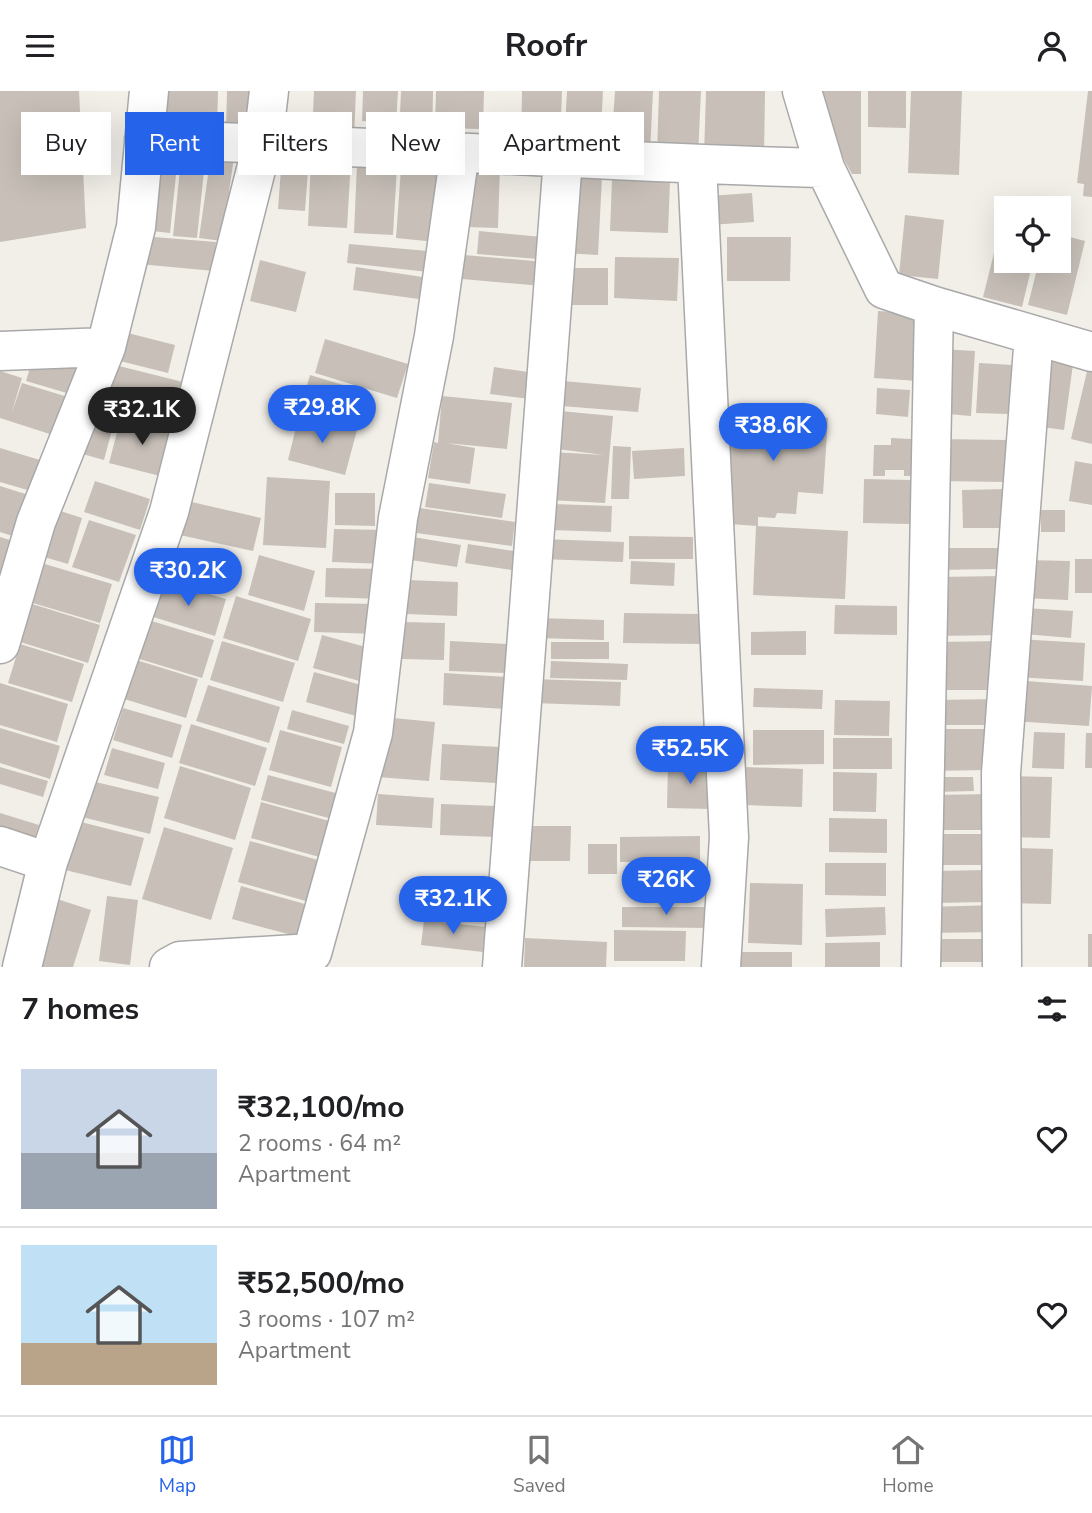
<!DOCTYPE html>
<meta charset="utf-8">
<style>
:root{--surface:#fff;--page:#f6f6f6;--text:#202124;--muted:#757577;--line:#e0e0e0;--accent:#2563eb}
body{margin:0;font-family:"Nunito Sans",sans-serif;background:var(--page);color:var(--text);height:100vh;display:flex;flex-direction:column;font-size:26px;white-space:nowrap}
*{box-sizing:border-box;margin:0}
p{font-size:23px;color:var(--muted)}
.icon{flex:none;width:38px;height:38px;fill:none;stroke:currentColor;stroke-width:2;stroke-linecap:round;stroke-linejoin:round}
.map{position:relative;height:876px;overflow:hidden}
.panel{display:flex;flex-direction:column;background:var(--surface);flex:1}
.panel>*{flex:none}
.hud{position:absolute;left:21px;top:21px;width:700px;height:63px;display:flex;gap:14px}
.buttons{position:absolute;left:994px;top:105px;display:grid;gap:14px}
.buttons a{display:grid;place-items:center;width:77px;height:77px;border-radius:0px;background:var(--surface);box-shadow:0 7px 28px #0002;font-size:35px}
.price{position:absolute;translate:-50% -60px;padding:0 16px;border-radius:24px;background:var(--accent);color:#fff;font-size:23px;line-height:46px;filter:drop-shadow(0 2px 4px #0008)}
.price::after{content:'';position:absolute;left:50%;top:42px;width:21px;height:16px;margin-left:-10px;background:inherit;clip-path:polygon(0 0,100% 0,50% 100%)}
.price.current{background:#222;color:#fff}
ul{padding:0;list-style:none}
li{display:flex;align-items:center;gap:21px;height:175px;padding:0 21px}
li+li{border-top:2px solid var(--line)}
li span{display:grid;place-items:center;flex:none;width:196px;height:140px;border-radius:0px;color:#555}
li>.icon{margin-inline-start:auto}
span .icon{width:84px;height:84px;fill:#fffc;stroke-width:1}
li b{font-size:30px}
h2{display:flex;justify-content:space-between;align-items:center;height:84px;padding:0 21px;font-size:30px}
.pill{padding:0 24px;border-radius:0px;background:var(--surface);box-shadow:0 7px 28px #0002;font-size:24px;line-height:63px}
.pill.current{background:var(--accent);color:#fff}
header{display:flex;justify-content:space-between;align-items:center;height:91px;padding:0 21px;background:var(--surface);font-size:32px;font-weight:700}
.tab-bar{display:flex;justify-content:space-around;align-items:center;height:98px;border-top:2px solid var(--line);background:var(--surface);font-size:19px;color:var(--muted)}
.tab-bar a{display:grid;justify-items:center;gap:4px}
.tab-bar .current{color:var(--accent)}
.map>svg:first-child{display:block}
.building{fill:#c7bfb8}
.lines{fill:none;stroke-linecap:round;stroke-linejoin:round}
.minor-casing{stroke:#a9a9a9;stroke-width:41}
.minor{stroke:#fff;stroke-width:38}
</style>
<header><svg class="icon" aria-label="menu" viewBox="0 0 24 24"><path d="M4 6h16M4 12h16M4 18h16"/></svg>Roofr<svg class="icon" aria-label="person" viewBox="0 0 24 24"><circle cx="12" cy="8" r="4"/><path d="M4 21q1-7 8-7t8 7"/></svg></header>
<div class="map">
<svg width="1092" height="876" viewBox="0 0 1092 876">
<rect width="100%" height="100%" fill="#f2efe9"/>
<path class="building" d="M0,0H79L86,137L0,151Z
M155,0H218L217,40L155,39Z
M227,0H256L255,41L226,40Z
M314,0H356L354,47L312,45Z
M363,0H398L396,32L362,30Z
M401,0H433L432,48L399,47Z
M436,0H484L483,38L435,37Z
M522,0H562L560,55L521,53Z
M567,0H603L600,59L564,56Z
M615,0H653L650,61L611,59Z
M659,0H701L698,65L657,63Z
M706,0H765L764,66L704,65Z
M806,0H861V83H852Z
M868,0H906V37L868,36Z
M911,0H962L959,84L908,82Z
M1088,0H1092V106L1083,105L1084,93L1077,92Z
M151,52L179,55L170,142L143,139Z
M182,59L206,61L197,147L173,145Z
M211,63L234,66L222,150L199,147Z
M282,65L309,67L305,120L278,118Z
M311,66L351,68L347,137L308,135Z
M357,73L397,75L393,144L354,142Z
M469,74L500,75L498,137L467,136Z
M401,77L441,79L436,151L396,147Z
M567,84L602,86L598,164L563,162Z
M612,88L670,90L668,142L610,140Z
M752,102L754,131L709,134L708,105Z
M905,124L944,129L938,188L899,184Z
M1001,134L1006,136V170H1033L1022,216L983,206Z
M479,140L552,147L550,169L477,163Z
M1059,143L1085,150L1067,224L1028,214L1039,170H1059Z
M141,145L216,151L214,180L139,173Z
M727,146H791L790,190H727Z
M349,153L439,161L437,182L347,172Z
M464,164L545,171L543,195L462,188Z
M615,166L679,167L677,210L614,207Z
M260,169L306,181L296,221L250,210Z
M356,176L429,187L426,209L353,199Z
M566,177H608V214H565Z
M878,220L922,223L918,290L874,287Z
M116,239L175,254L168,282L108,267Z
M325,248L408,273L397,307L315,282Z
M940,258L975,260L971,325L936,322Z
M35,260L86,275L77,305L26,290Z
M1052,263L1074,266L1064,339L1042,336Z
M979,272L1012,274L1009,323L976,322Z
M115,274L187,292L180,322L107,303Z
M494,276L534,282L530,308L490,303Z
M1088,276L1092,277V353L1071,348Z
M0,280L22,287L11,324L22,292L71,307L59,346L0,327Z
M310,284L363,300L353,333L300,318Z
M563,290L641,297L638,321L561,315Z
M877,297L910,299L908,326L876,323Z
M94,303L120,309L104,369L79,362Z
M442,305L512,312L507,358L446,352L475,357L470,393L428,387L434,351L438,352Z
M560,320L613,325L605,412L549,409L552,361L604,364L557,358Z
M729,320L828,327L823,403L798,401L796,423L777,422L775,427L758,426V435L729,433L732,384L724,383Z
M299,324L357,339L345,384L288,369Z
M121,326L176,340L164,386L109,372Z
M891,347L911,348V385H904V379H885V385H873L874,354H891Z
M935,348L1008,349V391L934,390Z
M613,355L631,356L629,408H611Z
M0,357L50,372L41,403L0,391Z
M684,357L685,385L634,388L632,360Z
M1075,370L1092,373V414L1069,410Z
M267,386L330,390L326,457L263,454Z
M864,388L912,389L911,433L863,432Z
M95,390L150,408L140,439L84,421Z
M429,392L506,403L502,427L425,416Z
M0,395L35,406L22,448L0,441Z
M1007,398V437H963L962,399Z
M335,402H375V435L335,434Z
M183,409L261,427L253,460L175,443Z
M551,413L612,415L611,441L550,439Z
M48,416L82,427L68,473L34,463Z
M413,416L515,431L512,455L409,441Z
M1041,419H1065V441H1041Z
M89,429L136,444L119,491L72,476Z
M756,435L848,440L845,508L753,504Z
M334,438L386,439L385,473L332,471Z
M407,445L461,454L457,476L404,468Z
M629,445L693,446V468H629Z
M0,446L20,452L0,489Z
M542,448L624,451L623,471L541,468Z
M468,453L514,460L512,479L465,472Z
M935,457H998V478L935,479Z
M259,464L315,480L304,520L248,504Z
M1075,468H1092V502H1075Z
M1024,469L1070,470L1068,509L1023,507Z
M631,470L675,472L674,495L630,493Z
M38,471L112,493L100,532L26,510Z
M326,477L383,478L382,508L325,506Z
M1004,485V544L936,545V486Z
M162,489L226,508L215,545L150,525Z
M407,489L458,491L457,525L406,523Z
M236,505L311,528L298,570L223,547Z
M29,512L100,534L88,572L17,550Z
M315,512L378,513V543L314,541Z
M835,514L897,515V544L834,543Z
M1026,517L1073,520L1071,547L1024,543Z
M624,522L701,523L700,553L623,552Z
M539,527L604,529V549L538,547Z
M145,528L214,549L202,587L133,566Z
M403,531L445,532L444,569L402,568Z
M806,540V564H751V541Z
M322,544L373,558L363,591L313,577Z
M1018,548L1085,552L1083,590L1016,586Z
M222,550L295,572L283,611L210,589Z
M450,550L507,553L506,582L449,580Z
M1005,550V599H934V551Z
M551,551H609V568H551Z
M20,553L84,573L72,611L8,592Z
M133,568L198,588L186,627L121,607Z
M551,570L628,573L627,589L550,587Z
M314,581L365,595L356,625L306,611Z
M444,582L507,586L505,618L443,614Z
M533,588L621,591L620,615L532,612Z
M1014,589L1092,595L1089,635L1011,630Z
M0,592L68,613L57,651L0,634Z
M208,594L280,616L269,652L196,630Z
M754,597L823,599L822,618L753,616Z
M996,608V634H937L936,609Z
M835,609L890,610L889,645L834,644Z
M123,617L182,634L172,667L113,649Z
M292,619L349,635L344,653L287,638Z
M383,626L435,631L429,690L377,686Z
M191,633L267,657L255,695L179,672Z
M0,637L60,655L50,688L0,672Z
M930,638H987V679L931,680Z
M280,639L342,656L331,696L269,679Z
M753,639H824V673L753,674Z
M1034,641L1065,642L1064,678L1032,677Z
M1086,642H1092V677H1085Z
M833,647H892V678H833Z
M442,653L500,656L497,692L440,689Z
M112,657L165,672L158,698L104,684Z
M668,672H713L712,718L667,717Z
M180,675L251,697L235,749L164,727Z
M0,676L48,690L43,706L0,693Z
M744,676L803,678L802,716L743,714Z
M833,681L877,682L876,721L833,720Z
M268,684L343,704L336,729L261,709Z
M1009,685L1052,686L1050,747L1008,746Z
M934,686H973L974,700L934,701Z
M87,689L159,706L150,743L78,725Z
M378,703L434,707L432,737L376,734Z
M992,703V739H934V704Z
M261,711L333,731L323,767L251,747Z
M441,713L497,715L495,746L440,744Z
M0,722L39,734L31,758L0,748Z
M829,727L887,728V762L829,761Z
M73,729L144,747L131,795L61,778Z
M525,735H571L570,770H524Z
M164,736L233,757L211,829L142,808Z
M934,743H987V774H934Z
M700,745V770L620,771V746Z
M250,750L325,771L313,812L238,791Z
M588,753H617V783H588Z
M1011,757L1053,758L1051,813L1009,812Z
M825,772H886V805L825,804Z
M986,779V811L935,812L934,780Z
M750,792L803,793L802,854L748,852Z
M241,795L312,815L303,847L232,828Z
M107,805L138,809L130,874L99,870Z
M54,807L91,819L73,876H33Z
M998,814L999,841L925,842V816Z
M622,816H709V837L622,836Z
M885,816L886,844L826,846L825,818Z
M424,829L486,836L483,861L421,854Z
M614,839L686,840L685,870H614Z
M1088,843H1092V876H1088Z
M525,847L607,851L606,876H524Z
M936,848H984L983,871H936Z
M880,851V876H825V852Z
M737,861H792V876H736Z"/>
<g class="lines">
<g class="minor-casing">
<path id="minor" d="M802,0L825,77L884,198L934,215L1092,261
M144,49C371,53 598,72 825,77
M697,74L729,746L721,876
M0,260L106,256
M0,553L36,431L106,256L136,136L149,0
M0,755L48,771
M22,876L48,771L169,421L263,51L269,0
M169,876L180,870L312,862L373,642L398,427L434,245L460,61
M502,876L563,67
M921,876L934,215
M1002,876L1001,682L1034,244"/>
</g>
<use href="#minor" class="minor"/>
</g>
</svg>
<div class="buttons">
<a><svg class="icon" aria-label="locate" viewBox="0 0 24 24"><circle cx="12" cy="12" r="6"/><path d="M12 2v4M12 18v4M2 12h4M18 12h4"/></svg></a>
</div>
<b class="price" style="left:322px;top:354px">₹29.8K</b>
<b class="price current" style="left:142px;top:356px">₹32.1K</b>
<b class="price" style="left:773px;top:372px">₹38.6K</b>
<b class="price" style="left:188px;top:517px">₹30.2K</b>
<b class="price" style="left:690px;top:695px">₹52.5K</b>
<b class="price" style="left:666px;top:826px">₹26K</b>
<b class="price" style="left:453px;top:845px">₹32.1K</b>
<div class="hud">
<a class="pill">Buy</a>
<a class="pill current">Rent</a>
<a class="pill">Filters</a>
<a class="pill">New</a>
<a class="pill">Apartment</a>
</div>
</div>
<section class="panel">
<h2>7 homes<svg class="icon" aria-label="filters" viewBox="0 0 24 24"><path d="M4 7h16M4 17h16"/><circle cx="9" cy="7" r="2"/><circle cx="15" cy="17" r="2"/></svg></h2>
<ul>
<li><span style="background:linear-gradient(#c9d6e8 60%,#9aa5b1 0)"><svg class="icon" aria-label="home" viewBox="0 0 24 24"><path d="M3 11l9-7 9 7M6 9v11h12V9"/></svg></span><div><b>₹32,100/mo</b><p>2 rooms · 64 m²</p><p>Apartment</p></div><svg class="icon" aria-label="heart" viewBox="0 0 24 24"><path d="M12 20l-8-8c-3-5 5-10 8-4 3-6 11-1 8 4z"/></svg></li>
<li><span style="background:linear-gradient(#bfe0f5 70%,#b9a48a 0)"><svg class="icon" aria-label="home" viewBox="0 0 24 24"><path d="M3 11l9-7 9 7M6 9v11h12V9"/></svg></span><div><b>₹52,500/mo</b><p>3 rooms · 107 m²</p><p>Apartment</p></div><svg class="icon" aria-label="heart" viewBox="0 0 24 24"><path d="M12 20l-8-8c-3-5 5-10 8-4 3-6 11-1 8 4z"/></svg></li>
</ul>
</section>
<nav class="tab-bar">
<a class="current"><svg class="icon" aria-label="map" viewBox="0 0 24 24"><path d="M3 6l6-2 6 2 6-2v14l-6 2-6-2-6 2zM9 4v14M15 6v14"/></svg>Map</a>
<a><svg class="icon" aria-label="saved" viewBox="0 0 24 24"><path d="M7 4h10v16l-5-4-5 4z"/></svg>Saved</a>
<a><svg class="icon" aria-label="home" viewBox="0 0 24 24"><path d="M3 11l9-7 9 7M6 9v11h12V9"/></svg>Home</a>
</nav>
